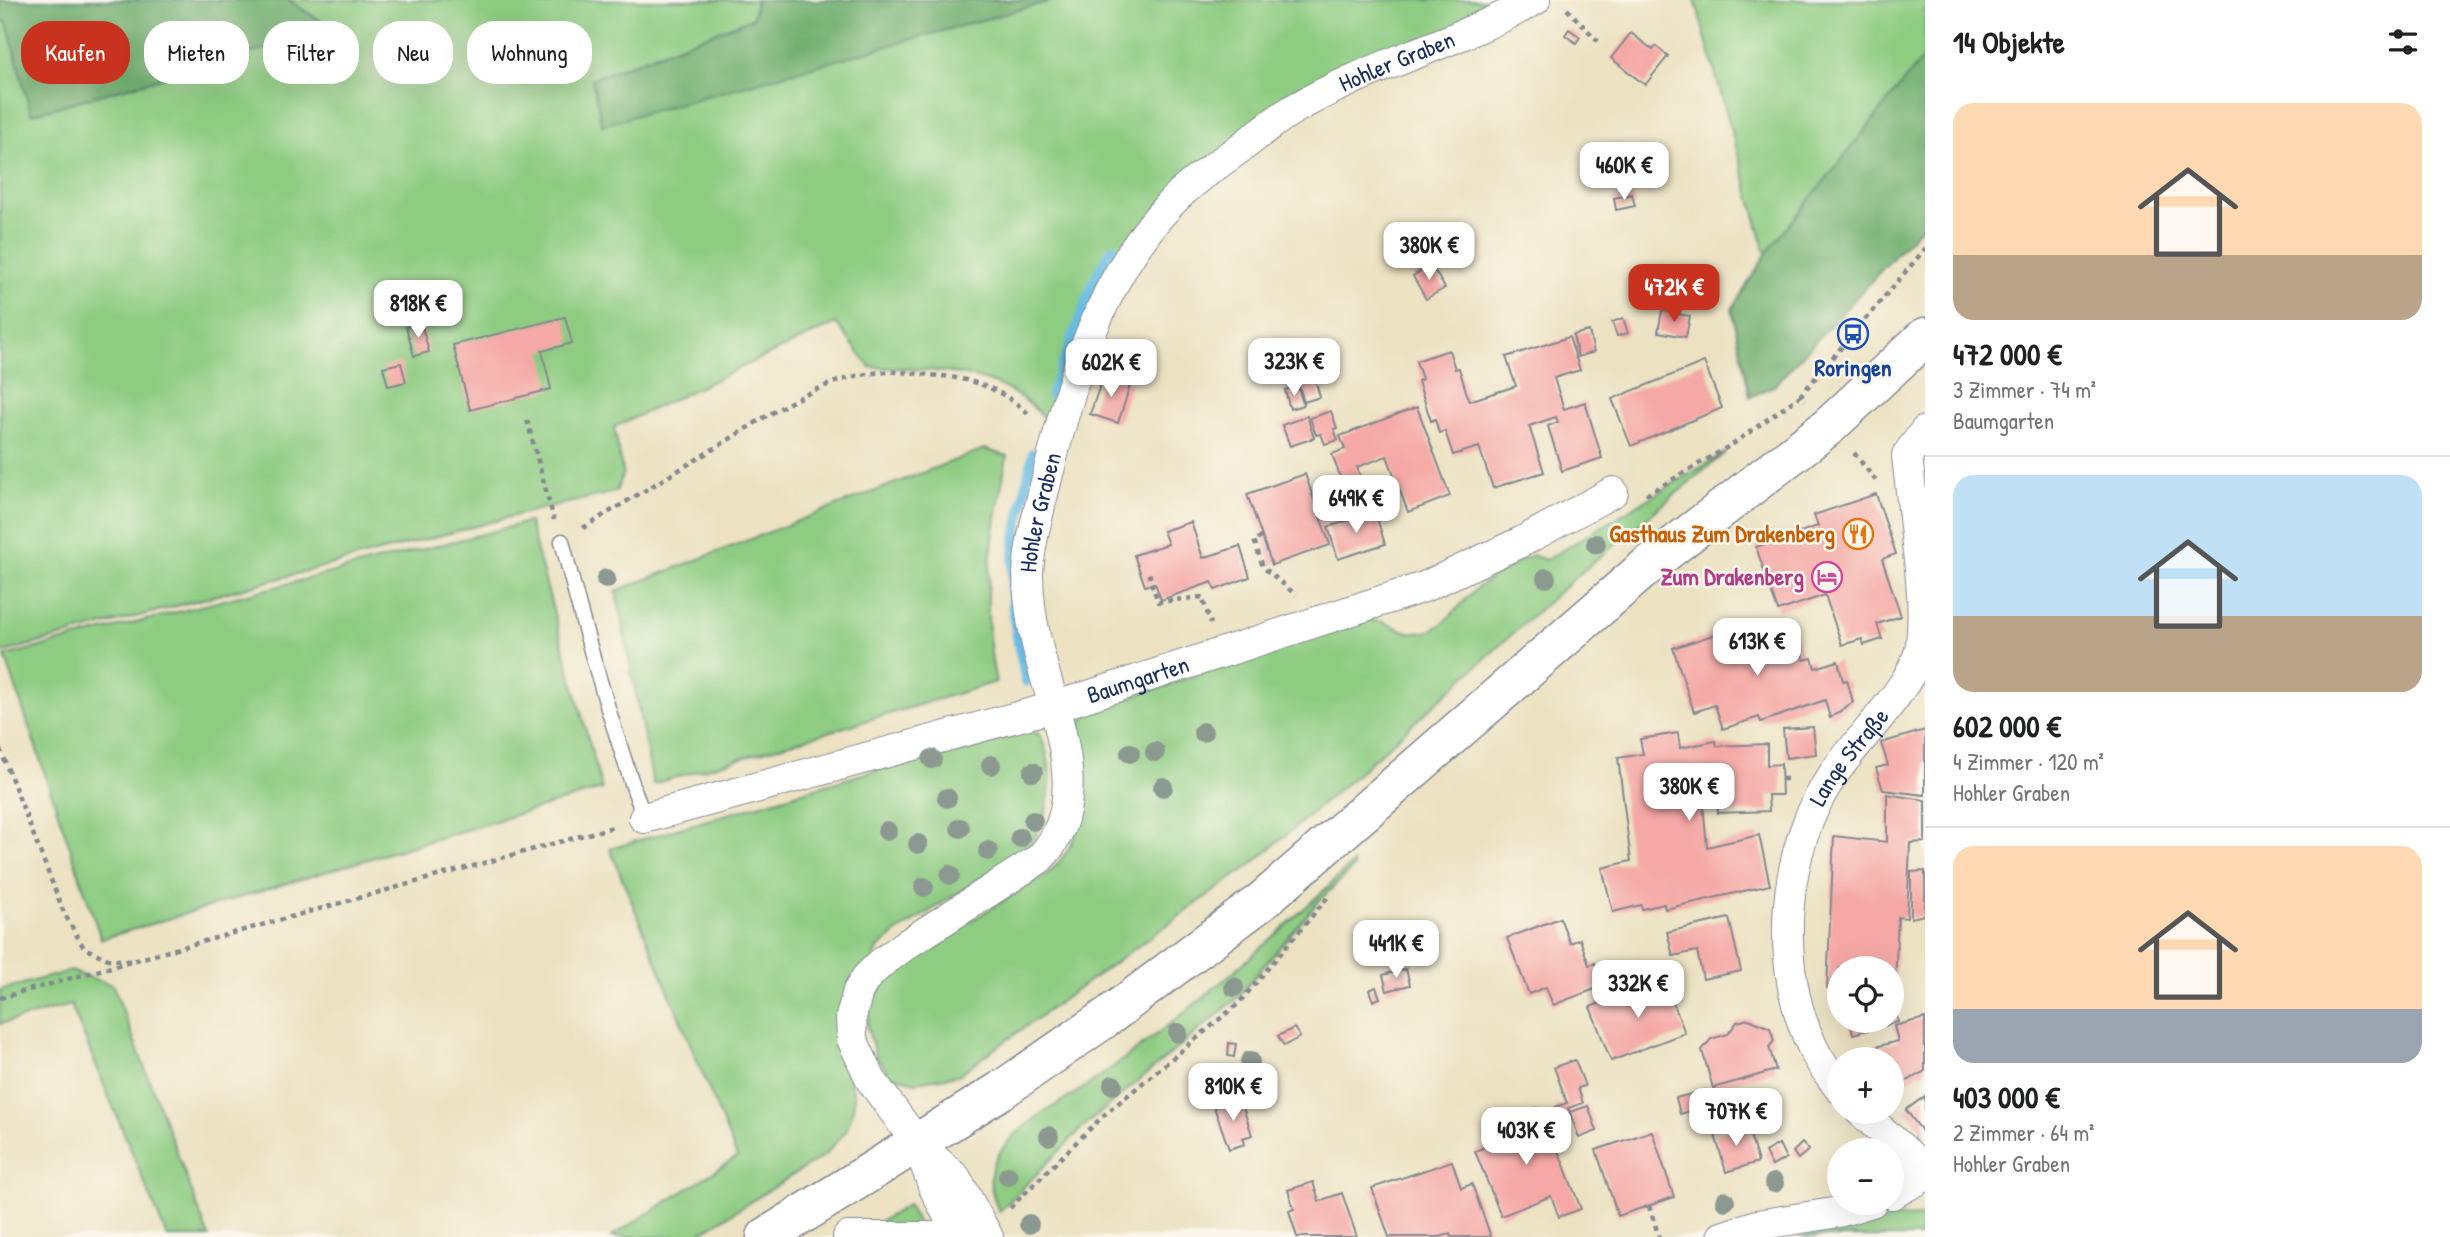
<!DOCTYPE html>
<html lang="de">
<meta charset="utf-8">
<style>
:root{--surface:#fff;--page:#f2f2f2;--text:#202124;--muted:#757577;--line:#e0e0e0;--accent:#c8321e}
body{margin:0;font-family:"Patrick Hand",sans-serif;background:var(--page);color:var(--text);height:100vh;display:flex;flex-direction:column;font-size:26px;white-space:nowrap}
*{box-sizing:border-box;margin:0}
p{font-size:23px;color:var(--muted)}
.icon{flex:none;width:38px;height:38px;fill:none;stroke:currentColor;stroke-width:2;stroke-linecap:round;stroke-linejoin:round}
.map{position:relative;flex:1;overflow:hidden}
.details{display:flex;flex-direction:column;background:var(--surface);width:525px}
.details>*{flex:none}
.banner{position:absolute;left:21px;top:21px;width:665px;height:63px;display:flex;gap:14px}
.fabs{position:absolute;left:1827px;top:956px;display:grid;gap:14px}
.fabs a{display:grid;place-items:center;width:77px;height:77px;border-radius:50%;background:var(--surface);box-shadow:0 7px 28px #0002;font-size:35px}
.price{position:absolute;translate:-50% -60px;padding:0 16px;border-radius:14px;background:#fff;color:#222;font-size:23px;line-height:46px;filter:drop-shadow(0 2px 4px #0008)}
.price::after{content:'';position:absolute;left:50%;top:42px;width:21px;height:16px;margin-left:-10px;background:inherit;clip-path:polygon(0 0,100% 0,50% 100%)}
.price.on{background:var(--accent);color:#fff}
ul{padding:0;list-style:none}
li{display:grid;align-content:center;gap:14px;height:371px;padding:0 28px}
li+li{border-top:2px solid var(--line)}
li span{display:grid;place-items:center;height:217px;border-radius:21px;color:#555}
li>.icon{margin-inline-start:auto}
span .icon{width:126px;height:126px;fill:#fffc;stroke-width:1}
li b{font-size:30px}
h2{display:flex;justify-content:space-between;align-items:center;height:84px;padding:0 28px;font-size:30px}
.chip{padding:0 24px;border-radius:28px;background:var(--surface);box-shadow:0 7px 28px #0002;font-size:24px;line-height:63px}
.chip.on{background:var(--accent);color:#fff}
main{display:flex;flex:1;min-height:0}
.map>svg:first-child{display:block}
.green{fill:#8ecc82;stroke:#547e70;stroke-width:2}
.forest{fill:#72b070;stroke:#467067;stroke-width:2}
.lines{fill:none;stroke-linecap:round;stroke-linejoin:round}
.stream{stroke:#67bbe3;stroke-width:10}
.building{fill:#f5a8a5}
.lane-casing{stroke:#848890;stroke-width:17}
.street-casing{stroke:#848890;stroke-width:32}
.primary-casing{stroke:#848890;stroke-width:41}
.path{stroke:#848890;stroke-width:4.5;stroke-dasharray:5 5;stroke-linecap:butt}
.lane{stroke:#fff;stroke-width:14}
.street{stroke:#fff;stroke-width:30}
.primary{stroke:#fff;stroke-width:38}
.tree{fill:#8c9991}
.labels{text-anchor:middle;stroke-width:5;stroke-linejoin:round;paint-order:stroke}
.street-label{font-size:24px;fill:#1b2f5e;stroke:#fbf7ec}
.transit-label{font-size:24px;font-weight:bold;fill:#164399;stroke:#fbf7ec}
.food-label{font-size:24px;font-weight:bold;fill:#c56008;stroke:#fbf7ec;text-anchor:end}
.hotel-label{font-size:24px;font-weight:bold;fill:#b23c85;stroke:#fbf7ec;text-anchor:end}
</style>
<main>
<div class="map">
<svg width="1925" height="1237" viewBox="0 0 1925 1237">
<rect width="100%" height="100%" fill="#fbf7ec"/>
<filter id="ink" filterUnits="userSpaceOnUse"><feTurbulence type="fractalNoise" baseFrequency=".0143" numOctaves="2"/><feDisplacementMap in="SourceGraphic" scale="14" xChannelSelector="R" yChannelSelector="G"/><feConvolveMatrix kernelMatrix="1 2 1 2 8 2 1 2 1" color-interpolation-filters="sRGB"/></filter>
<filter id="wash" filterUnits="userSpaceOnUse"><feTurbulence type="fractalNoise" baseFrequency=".00686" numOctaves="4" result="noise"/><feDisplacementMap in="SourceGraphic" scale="28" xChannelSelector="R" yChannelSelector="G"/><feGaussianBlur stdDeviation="1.57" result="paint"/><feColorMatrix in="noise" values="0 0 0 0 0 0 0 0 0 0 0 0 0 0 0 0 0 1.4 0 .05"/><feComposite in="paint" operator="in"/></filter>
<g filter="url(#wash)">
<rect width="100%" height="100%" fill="#ece2c2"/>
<path class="green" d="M288,0H501L546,5L562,0H756L753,18L592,79L603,124L1054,0H1522L1342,75L1161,203L1053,429C1008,367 939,371 870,367L836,323L614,427L623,474L616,492L536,510L0,653V19L7,23L32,114L333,29Z
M1695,0H1925V55L1766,254Z
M984,449L1007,456C993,533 978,604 996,682L653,784L616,591Z
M1726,452L1571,581L1355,776L1252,864L958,1075L916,1082L890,1075L875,1055L867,1025L870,1009L878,993L890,975L911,957L1046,875C1082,844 1087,806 1083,761C1082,751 1077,738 1079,728C1080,722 1087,715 1091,710L1366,620C1371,620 1377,620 1382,622C1395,626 1403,633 1418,633C1445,633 1461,599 1481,585C1497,573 1515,564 1532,555L1546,560Z
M529,522L602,789L101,939L5,656Z
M1012,730H1029L1040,735C1057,773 1051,811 1030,846L896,933L878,948L840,1047L854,1096L853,1112L846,1131L825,1155L694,1237H611L737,1157L610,849Z
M1353,863L1354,867L1317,903L1235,1000L1083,1127L999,1212C992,1193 985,1176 997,1157C1016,1124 1058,1106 1088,1085C1111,1069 1134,1052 1157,1034C1226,981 1290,923 1353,863Z
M70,971L113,985L209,1237H167L71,1005L0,1024V990Z
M908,1205L921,1229L869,1228Z
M1925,1217V1237H1798L1896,1218Z"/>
<path class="forest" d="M0,0H288L334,30L31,114L7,23L0,19Z
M756,0H1054L602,125L592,79L753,18Z
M1925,55V223L1774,386L1750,397L1732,309L1766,254Z"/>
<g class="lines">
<path class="stream" d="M1051,395L1097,274L1113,248
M1026,682C1020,648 1010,615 1012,581C1013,538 1025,495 1033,453"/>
</g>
<g id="blocks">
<path class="building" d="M1569,29L1580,37L1576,43L1565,35Z
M1631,33L1653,50L1656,46L1668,56L1645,85L1611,58Z
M1632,194L1635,206L1616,210L1614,198Z
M1431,265L1445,288L1426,299L1413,276Z
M1662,311L1690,316L1686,337L1658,332Z
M565,317L572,343L542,351L551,389L470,410L453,345Z
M1623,318L1628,333L1617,336L1612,322Z
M421,323L429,352L414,356L406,327Z
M1589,331L1594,352L1578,357L1573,335Z
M1569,337L1580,370L1554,378L1564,409L1585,402L1602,458L1562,471L1548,426L1558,422L1556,417L1529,426L1544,472L1493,488L1479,447L1453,455L1445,431L1439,433L1435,419L1431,421L1418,381L1422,379L1416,361L1449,350L1455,369L1459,368L1469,401L1516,386L1506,357Z
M1308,355L1320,397L1304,402L1291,360Z
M1704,362L1722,408L1631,446L1612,399Z
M401,363L406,382L388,386L383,367Z
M1104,374L1131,383L1118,423L1090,414Z
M1298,386L1303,405L1290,409L1285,390Z
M1417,407L1450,496L1408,512L1387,456L1357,467L1362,482L1344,488L1332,454L1345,449L1340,436Z
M1331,411L1337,428L1334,429L1338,440L1325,444L1321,434L1316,435L1310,418Z
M1307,416L1314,438L1290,446L1282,425Z
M1305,474L1330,545L1272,565L1247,494Z
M1876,494L1896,554L1882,559L1901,616L1877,624L1882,639L1864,645L1862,639L1842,645L1825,595L1778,611L1756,547L1818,526L1814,515Z
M1375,512L1385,544L1338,559L1328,527Z
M1191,522L1203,558L1240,546L1250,577L1215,590L1212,582L1161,600L1155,583L1145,586L1134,555L1168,544L1163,531Z
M1741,626L1748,648L1794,632L1804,660L1812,658L1815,668L1838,661L1843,681L1847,680L1853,702L1830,718L1825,700L1761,722L1759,717L1723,729L1715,705L1694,712L1673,648Z
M1813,727L1816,754L1786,758L1783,729Z
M1925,730V795L1883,790L1876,768L1888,765L1881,743Z
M1678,733L1680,748L1716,741L1717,746L1767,744V765L1781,764L1782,795H1768L1769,811L1718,813L1717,771H1700L1707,847L1759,835L1770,885L1665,909L1664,904L1642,909L1641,905L1613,912L1602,868L1631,861L1618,758L1643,754L1640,739Z
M1887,794L1925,800V842L1910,843L1907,918L1898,917L1895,983H1892V968H1839V989L1827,988L1834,836L1887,842Z
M1925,871V915L1911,918V872Z
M1560,918L1570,943L1580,939L1589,965L1595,963L1603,986L1553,1005L1546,987L1529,994L1507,938Z
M1729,918L1741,971L1703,979L1697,951L1673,956L1667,932Z
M1406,969L1410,985L1387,991L1383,975Z
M1664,979L1685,1033L1611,1061L1590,1007Z
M1376,987L1380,998L1373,1001L1369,990Z
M1893,1000L1898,1022L1853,1034L1849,1020H1892Z
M1925,1018V1071L1909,1080L1892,1084V1059H1866L1864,1050L1898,1041L1894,1026Z
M1749,1019L1770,1028L1774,1041L1769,1047L1776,1070L1713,1088L1702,1050L1711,1039L1728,1034L1737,1022Z
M1294,1028L1300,1037L1284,1046L1278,1036Z
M1229,1043L1236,1044L1234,1057L1228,1056Z
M1575,1060L1585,1086L1578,1088L1583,1103L1568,1108L1570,1112L1588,1106L1597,1131L1579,1138L1570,1113L1559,1117L1555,1107L1567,1103L1554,1067Z
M1706,1090L1711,1105L1680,1114L1676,1098Z
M1925,1096V1135L1906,1110Z
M1240,1098L1252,1135L1243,1138L1245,1144L1229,1149L1214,1107Z
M1537,1111L1543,1124L1547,1122L1581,1209L1559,1217L1551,1196L1501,1216L1475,1151L1488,1146L1484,1135L1523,1120L1522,1117Z
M1747,1125L1758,1162L1726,1172L1715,1135Z
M1652,1131L1674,1197L1618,1216L1596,1150Z
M1802,1143L1809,1150L1798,1159L1793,1152Z
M1779,1144L1786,1158L1772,1166L1765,1152Z
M1452,1161L1461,1188L1472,1184L1491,1237H1451L1450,1234L1440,1237H1389L1372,1188Z
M1313,1182L1319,1201L1342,1193L1357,1237H1297L1289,1211L1294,1209L1288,1190Z"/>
</g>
</g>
<g filter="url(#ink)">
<use href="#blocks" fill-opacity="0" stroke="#848890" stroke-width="2"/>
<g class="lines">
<g class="lane-casing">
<path id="lane" d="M562,541C585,635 612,727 644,818"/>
</g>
<g class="street-casing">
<g id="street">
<path id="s1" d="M644,818L1054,707L1424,587L1523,541L1613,492"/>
<path id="s2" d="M1839,1088C1830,1075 1819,1062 1813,1048C1773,966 1781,847 1835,772C1859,738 1908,691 1920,651C1925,617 1922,579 1917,545C1914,515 1910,485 1907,455L1925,431"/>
<path d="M1860,1111L1925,1169"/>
<path d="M919,1147L934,1188L959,1237"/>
<path d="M1892,1194L1925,1176"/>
<path d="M848,1237H932"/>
<path id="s3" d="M988,1237L956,1178L918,1144L871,1080L852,1039L851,1017L858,991L866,978L880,964L907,944L1039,859C1098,800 1050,708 1036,640C1031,618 1028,596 1028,573C1030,539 1040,507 1048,474C1072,378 1100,279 1169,205C1190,183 1215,166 1239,149C1257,136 1275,120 1294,109C1370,65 1458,43 1535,0"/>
<path d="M1722,1237L1757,1225L1839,1212L1872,1202"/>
</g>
</g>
<g class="primary-casing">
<path id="primary" d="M766,1237L1000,1091L1110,1015L1262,901L1645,568L1828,427L1925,337"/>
</g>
<path class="path" d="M1567,9L1599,42
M1800,396L1925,249
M527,420L554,520
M1854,453L1877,482
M1646,495L1733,444L1800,396L1805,401
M583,528C625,502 668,477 710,451C764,419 822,374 887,372C901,371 916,374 929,375C969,377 1001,388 1030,415
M1262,537L1254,540L1263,567L1296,595
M1152,575L1149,576L1158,602L1202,597L1211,624
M0,749L64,913L84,948L108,959L131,961
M1782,779H1792
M0,998L613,827
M1649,1206L1659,1237
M1010,1208L1104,1115L1238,1004L1328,897"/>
<use href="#lane" class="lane"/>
<use href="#street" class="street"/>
<use href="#primary" class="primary"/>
</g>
<g class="tree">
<circle cx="1596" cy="544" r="10"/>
<circle cx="1546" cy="578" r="10"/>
<circle cx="606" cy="579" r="10"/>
<circle cx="1203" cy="732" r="10"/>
<circle cx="1155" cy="752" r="10"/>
<circle cx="1130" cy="753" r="10"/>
<circle cx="932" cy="759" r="10"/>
<circle cx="991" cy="765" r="10"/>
<circle cx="1033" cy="772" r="10"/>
<circle cx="1163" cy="787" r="10"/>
<circle cx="947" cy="798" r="10"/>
<circle cx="1033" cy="821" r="10"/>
<circle cx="960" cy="828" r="10"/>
<circle cx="887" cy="831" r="10"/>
<circle cx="1020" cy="838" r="10"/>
<circle cx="918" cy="844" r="10"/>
<circle cx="988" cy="851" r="10"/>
<circle cx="950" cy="875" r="10"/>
<circle cx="924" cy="887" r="10"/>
<circle cx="1234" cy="987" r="10"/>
<circle cx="1178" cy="1033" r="10"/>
<circle cx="1250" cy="1061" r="10"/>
<circle cx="1113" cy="1085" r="10"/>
<circle cx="1049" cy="1136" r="10"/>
<circle cx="1008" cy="1176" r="10"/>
<circle cx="1774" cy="1183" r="10"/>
<circle cx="1725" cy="1201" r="10"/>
<circle cx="1029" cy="1224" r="10"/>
</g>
</g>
<defs>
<g id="bus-ring" transform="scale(1.575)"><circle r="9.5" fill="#fbf7ec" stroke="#1a4fb4" stroke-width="1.5"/><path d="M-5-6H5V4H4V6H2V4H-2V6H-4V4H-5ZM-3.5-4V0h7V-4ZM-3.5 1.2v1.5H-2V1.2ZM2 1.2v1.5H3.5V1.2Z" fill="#1a4fb4"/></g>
<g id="restaurant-ring" transform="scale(1.575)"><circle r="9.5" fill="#fbf7ec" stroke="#e8710a" stroke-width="1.5"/><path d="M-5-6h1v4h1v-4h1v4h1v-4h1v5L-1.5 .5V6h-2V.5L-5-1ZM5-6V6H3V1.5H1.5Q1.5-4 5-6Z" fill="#e8710a"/></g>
<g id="hotel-ring" transform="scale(1.575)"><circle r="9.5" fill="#fbf7ec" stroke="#d1479c" stroke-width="1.5"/><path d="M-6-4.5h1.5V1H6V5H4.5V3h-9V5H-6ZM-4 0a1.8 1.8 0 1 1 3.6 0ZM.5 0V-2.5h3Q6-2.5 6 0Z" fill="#d1479c"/></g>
</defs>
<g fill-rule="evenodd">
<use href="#bus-ring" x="1853" y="334"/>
<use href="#restaurant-ring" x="1858" y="534"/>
<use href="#hotel-ring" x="1827" y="577"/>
</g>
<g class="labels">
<g class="street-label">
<text dy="8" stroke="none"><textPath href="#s3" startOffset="1486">Hohler Graben</textPath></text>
<text dy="8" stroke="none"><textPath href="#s3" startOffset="877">Hohler Graben</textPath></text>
<text dy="8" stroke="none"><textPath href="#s1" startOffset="513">Baumgarten</textPath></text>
<text dy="8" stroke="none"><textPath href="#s2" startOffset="357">Lange Straße</textPath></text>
</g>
<g class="transit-label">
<text x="1853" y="376">Roringen</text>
</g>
<g class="food-label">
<text x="1835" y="542">Gasthaus Zum Drakenberg</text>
</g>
<g class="hotel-label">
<text x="1804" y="585">Zum Drakenberg</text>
</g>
</g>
</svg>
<div class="fabs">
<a><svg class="icon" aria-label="locate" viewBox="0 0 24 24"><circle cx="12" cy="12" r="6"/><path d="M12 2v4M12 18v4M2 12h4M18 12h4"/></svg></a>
<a>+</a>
<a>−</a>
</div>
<b class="price" style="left:1624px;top:202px">460K €</b>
<b class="price" style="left:1429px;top:282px">380K €</b>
<b class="price on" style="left:1674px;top:324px">472K €</b>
<b class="price" style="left:418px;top:340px">818K €</b>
<b class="price" style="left:1294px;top:398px">323K €</b>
<b class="price" style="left:1111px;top:399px">602K €</b>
<b class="price" style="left:1356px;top:535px">649K €</b>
<b class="price" style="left:1757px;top:678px">613K €</b>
<b class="price" style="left:1689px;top:823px">380K €</b>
<b class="price" style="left:1396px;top:980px">441K €</b>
<b class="price" style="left:1638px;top:1020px">332K €</b>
<b class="price" style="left:1233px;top:1123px">810K €</b>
<b class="price" style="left:1736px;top:1148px">707K €</b>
<b class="price" style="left:1526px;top:1167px">403K €</b>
<div class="banner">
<a class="chip on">Kaufen</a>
<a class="chip">Mieten</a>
<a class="chip">Filter</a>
<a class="chip">Neu</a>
<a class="chip">Wohnung</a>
</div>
</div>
<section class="details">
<h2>14 Objekte<svg class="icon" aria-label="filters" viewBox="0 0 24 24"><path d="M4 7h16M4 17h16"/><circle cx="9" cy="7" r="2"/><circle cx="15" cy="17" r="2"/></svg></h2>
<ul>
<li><span style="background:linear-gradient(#ffd9b3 70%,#b9a48a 0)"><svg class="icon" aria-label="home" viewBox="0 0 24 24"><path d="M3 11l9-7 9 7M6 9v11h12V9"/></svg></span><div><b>472 000 €</b><p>3 Zimmer · 74 m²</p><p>Baumgarten</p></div></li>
<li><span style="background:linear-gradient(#bfe0f5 65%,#b9a48a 0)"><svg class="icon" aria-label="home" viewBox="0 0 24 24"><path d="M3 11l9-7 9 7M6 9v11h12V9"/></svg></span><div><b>602 000 €</b><p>4 Zimmer · 120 m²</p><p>Hohler Graben</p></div></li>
<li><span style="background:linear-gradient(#ffd9b3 75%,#9aa5b1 0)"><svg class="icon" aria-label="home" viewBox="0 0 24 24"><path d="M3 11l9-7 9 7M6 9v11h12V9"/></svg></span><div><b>403 000 €</b><p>2 Zimmer · 64 m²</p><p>Hohler Graben</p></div></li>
</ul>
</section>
</main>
